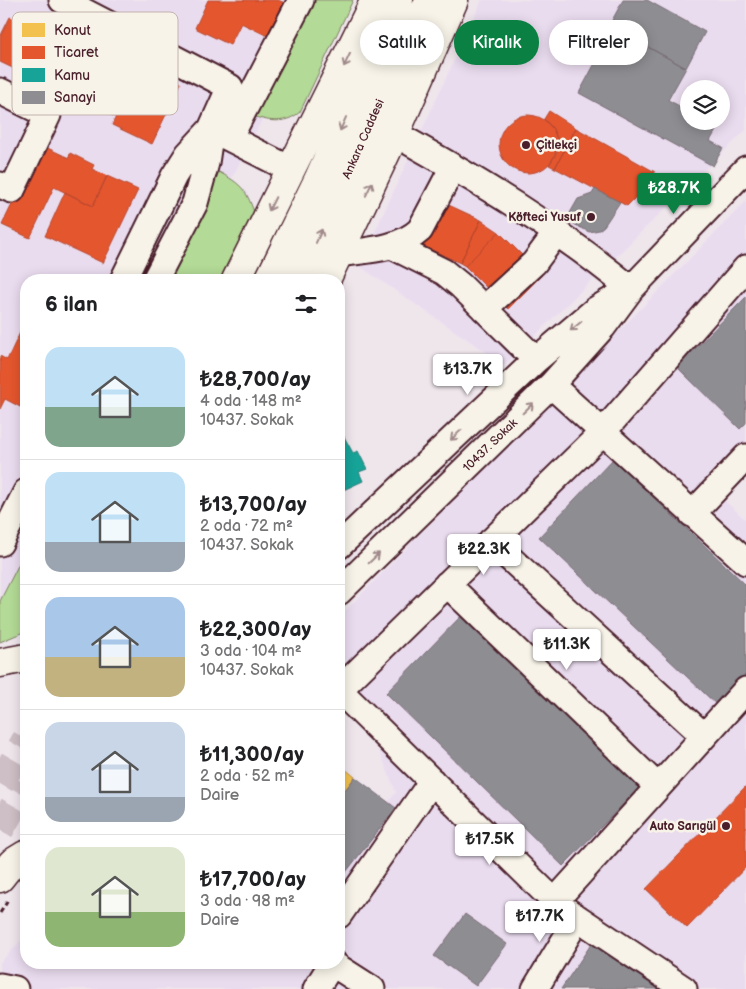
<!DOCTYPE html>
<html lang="tr">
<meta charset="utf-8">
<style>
:root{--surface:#fff;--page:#f2f2f2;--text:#202124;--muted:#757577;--line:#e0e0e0;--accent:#0b8043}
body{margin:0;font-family:"Balsamiq Sans",sans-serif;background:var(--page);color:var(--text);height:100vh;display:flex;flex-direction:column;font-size:19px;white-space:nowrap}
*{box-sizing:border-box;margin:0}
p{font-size:16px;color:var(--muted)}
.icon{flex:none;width:28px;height:28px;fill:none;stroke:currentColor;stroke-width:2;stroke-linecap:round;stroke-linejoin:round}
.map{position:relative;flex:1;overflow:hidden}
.details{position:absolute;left:20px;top:274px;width:325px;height:695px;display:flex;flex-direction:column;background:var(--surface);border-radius:20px;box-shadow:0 2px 12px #0003}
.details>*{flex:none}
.guide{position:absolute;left:360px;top:20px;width:310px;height:45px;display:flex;gap:10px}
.controls{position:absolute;left:680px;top:80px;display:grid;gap:10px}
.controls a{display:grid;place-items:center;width:50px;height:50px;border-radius:50%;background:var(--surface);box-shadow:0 2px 12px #0003;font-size:25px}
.price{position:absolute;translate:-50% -42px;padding:0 11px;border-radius:5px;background:#fff;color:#222;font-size:16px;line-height:32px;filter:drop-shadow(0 1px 2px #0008)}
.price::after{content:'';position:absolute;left:50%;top:30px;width:15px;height:11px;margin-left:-8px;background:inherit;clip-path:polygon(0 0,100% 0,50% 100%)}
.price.current{background:var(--accent);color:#fff}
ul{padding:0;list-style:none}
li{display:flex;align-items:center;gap:15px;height:125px;padding:0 25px}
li+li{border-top:1px solid var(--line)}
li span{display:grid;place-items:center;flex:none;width:140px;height:100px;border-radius:15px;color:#555}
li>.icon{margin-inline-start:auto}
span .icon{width:60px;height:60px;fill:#fffc;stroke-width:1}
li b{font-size:21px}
h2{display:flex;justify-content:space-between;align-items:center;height:60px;padding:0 25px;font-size:21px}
.pill{padding:0 18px;border-radius:22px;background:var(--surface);box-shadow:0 2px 12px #0003;font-size:18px;line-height:45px}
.pill.current{background:var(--accent);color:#fff}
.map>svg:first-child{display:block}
.built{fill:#eadcef;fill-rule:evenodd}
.green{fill:#b3da96;stroke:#7e7c60}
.homes{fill:#f2c14e;stroke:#c09044}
.shops{fill:#e4572e;stroke:#b6462d}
.public{fill:#17a398;stroke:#267b77}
.industry{fill:#8d8d92;stroke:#796c73}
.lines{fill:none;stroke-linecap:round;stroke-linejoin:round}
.major-tunnel{stroke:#cebec5;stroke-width:28;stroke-dasharray:28 14;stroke-linecap:butt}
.minor-casing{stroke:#4a1f2b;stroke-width:29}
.major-casing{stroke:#4a1f2b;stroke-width:31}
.path{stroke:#4a1f2b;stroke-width:3;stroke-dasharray:5 4;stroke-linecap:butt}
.minor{stroke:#f7f3e8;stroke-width:25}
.major{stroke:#f7f3e8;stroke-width:28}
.oneway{stroke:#a0898a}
.poi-dot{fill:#4a1f2b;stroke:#f7f3e8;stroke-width:2}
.labels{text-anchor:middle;stroke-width:5;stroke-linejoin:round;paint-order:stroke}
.street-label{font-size:12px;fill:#4a1f2b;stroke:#f7f3e8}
.poi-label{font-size:12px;font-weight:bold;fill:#4a1f2b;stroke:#f7f3e8;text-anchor:end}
.key{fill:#f7f3e8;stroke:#c3b3af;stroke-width:1}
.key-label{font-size:14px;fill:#4a1f2b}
</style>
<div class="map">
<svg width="746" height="989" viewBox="0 0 746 989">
<rect width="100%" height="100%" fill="#efe6ec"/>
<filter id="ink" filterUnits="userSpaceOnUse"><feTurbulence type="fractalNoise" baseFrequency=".02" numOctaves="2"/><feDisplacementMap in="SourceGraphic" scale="10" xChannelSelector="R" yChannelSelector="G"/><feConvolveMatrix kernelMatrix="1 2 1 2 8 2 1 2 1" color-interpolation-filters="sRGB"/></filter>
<g filter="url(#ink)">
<path class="built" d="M0,0H353L300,112L293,118L283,120H262L232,178L247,192L254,212L220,280H26V631L0,642Z
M482,0H746V130L505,365L359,266ZM689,89H721V121H689Z
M746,201V455L713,490L746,520V989H0V962L26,936V962H339V866L396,792L339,654V617Z"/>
<path class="green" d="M309,0H353L300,112C286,124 269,122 253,116Z
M219,172C241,184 246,189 254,212L220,280H164Z
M26,550V631L0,642V601Z"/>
<path class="homes" d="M339,764L355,777L339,798Z"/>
<path class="shops" d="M208,0H278L294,7L278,41L241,23L230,45L195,28Z
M10,17L135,76L115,117L0,62V37Z
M141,64L181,83L152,144L112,125Z
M549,111L576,128L555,168L549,165L557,152V138L553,129L544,119Z
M499 144a29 29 0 1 1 58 0a29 29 0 1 1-58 0Z
M576,128L655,172L649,184L627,206L555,168Z
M41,145L69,158L70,153L94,165L92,169L107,176L93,206L54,187L30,238L2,225Z
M107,176L138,190L103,263L45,236L65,192L93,206Z
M427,195L481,220L460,263L406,238Z
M481,220L499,232L465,266L460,263Z
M499,232L542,275L508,309L465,266Z
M26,320V410L5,399L0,409V356L7,360Z
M746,786V867L687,928L646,889Z"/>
<path class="public" d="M342,433L353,453L358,451L367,469L359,472L363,481L339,492V435Z"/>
<path class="industry" d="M623,0H647L705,32L686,68L609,26Z
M614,28L686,68L668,100L689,111V121H707L718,127L710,141L723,148L713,166L579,93Z
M595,189L620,202L604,226L599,230L589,232L566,220L578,199L592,194Z
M746,297V423L740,429L677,367Z
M613,459L746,585V681L720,708L539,537Z
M464,613L641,786L563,866L386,693Z
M355,777L396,808L339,881V798Z
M465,914L507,944L476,986L434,956Z
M594,940L667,989H561Z"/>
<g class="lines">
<path class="major-tunnel" d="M0,784L26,739
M0,830L26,784"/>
<g class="minor-casing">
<path id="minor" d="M62,0L230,87L211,129L290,169
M0,91L48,115L12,190L0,185
M395,134C478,180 557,228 631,289
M230,137L301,0
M392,246L444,272L460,285L536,360
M339,254C367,250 398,250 420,230L453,167
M123,280L174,176L188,154L211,129
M155,280L195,203L206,163L211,129
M484,309L534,263L557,232
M551,385L746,562
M692,514L746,457
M491,541L704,736
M0,543L26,492
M339,546L536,360L595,310L620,295
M447,584L658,787
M339,592L551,385L603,327L631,289L746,169
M339,690L602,433L746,268
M339,690L557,904L684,989
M555,901L746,690
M339,915L432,781
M333,964L372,989
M0,986L15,989
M316,989L333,962
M535,989L578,918"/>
</g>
<g class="major-casing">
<path id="major" d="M236,280L375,0
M269,280L318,180L399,0
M299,280L385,89L430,0
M326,280L395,134L454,0
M0,663L26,658
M0,878L12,863L25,855"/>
</g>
<path class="path" d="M0,913L9,899"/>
<use href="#minor" class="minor"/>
<use href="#major" class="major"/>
</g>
<defs><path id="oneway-shaft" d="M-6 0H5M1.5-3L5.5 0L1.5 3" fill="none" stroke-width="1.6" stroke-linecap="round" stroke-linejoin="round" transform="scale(1.25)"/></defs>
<g class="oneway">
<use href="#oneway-shaft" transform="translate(347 60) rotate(115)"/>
<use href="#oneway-shaft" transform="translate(343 124) rotate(114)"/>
<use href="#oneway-shaft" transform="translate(369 189) rotate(-65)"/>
<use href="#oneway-shaft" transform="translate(272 204) rotate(116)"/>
<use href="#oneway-shaft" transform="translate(319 236) rotate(-66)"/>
<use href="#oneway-shaft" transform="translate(576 326) rotate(141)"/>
<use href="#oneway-shaft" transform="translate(528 408) rotate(-44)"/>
<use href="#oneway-shaft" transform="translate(456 435) rotate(137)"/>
<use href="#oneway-shaft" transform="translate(374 558) rotate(-44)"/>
</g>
</g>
<g class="poi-dot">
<circle cx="526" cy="145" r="5"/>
<circle cx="591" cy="217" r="5"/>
<circle cx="726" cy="826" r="5"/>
</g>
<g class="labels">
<g class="street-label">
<text transform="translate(363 139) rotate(-66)" y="4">Ankara Caddesi</text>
<text transform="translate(490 445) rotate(-44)" y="4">10437. Sokak</text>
</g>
<g class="poi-label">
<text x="536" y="149" text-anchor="start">Çitlekçi</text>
<text x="581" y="221">Köfteci Yusuf</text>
<text x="716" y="830">Auto Sarıgül</text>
</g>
</g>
<rect x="12" y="12" width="166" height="103" rx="8" class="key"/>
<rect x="22" y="23" width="23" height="14" fill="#f2c14e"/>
<rect x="22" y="46" width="23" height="13" fill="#e4572e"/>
<rect x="22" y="68" width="23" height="14" fill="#17a398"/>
<rect x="22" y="91" width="23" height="13" fill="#8d8d92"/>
<g class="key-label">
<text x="54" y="35">Konut</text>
<text x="54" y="57">Ticaret</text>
<text x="54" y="80">Kamu</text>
<text x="54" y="102">Sanayi</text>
</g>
</svg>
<div class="controls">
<a><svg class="icon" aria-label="layers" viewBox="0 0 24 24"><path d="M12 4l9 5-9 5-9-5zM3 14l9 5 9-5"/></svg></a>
</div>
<b class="price current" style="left:674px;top:215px">₺28.7K</b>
<b class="price" style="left:468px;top:396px">₺13.7K</b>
<b class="price" style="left:484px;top:576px">₺22.3K</b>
<b class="price" style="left:567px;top:671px">₺11.3K</b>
<b class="price" style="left:490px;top:866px">₺17.5K</b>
<b class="price" style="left:540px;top:943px">₺17.7K</b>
<div class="guide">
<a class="pill">Satılık</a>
<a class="pill current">Kiralık</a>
<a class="pill">Filtreler</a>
</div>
<section class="details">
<h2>6 ilan<svg class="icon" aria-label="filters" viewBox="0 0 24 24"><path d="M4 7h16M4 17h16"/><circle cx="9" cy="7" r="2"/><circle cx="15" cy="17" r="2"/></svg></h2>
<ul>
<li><span style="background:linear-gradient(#bfe0f5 60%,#7fa58c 0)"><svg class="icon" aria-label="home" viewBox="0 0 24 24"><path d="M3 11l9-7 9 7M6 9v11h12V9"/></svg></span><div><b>₺28,700/ay</b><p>4 oda · 148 m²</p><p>10437. Sokak</p></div></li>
<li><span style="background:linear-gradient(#bfe0f5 70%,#9aa5b1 0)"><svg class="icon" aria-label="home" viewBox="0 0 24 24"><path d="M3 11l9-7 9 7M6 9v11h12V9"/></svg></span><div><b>₺13,700/ay</b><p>2 oda · 72 m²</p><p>10437. Sokak</p></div></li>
<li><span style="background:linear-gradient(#a9c7e8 60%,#c2b280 0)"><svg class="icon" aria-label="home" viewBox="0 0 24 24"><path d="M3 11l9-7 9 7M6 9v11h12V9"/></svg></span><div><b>₺22,300/ay</b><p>3 oda · 104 m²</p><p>10437. Sokak</p></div></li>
<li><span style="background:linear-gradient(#c9d6e8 75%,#9aa5b1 0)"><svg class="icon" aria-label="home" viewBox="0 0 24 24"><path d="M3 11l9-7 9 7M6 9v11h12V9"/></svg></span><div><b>₺11,300/ay</b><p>2 oda · 52 m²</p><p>Daire</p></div></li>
<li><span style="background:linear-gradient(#dfe7d0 65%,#8fb573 0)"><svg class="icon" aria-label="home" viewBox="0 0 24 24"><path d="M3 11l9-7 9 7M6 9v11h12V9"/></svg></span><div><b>₺17,700/ay</b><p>3 oda · 98 m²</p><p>Daire</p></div></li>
</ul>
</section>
</div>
